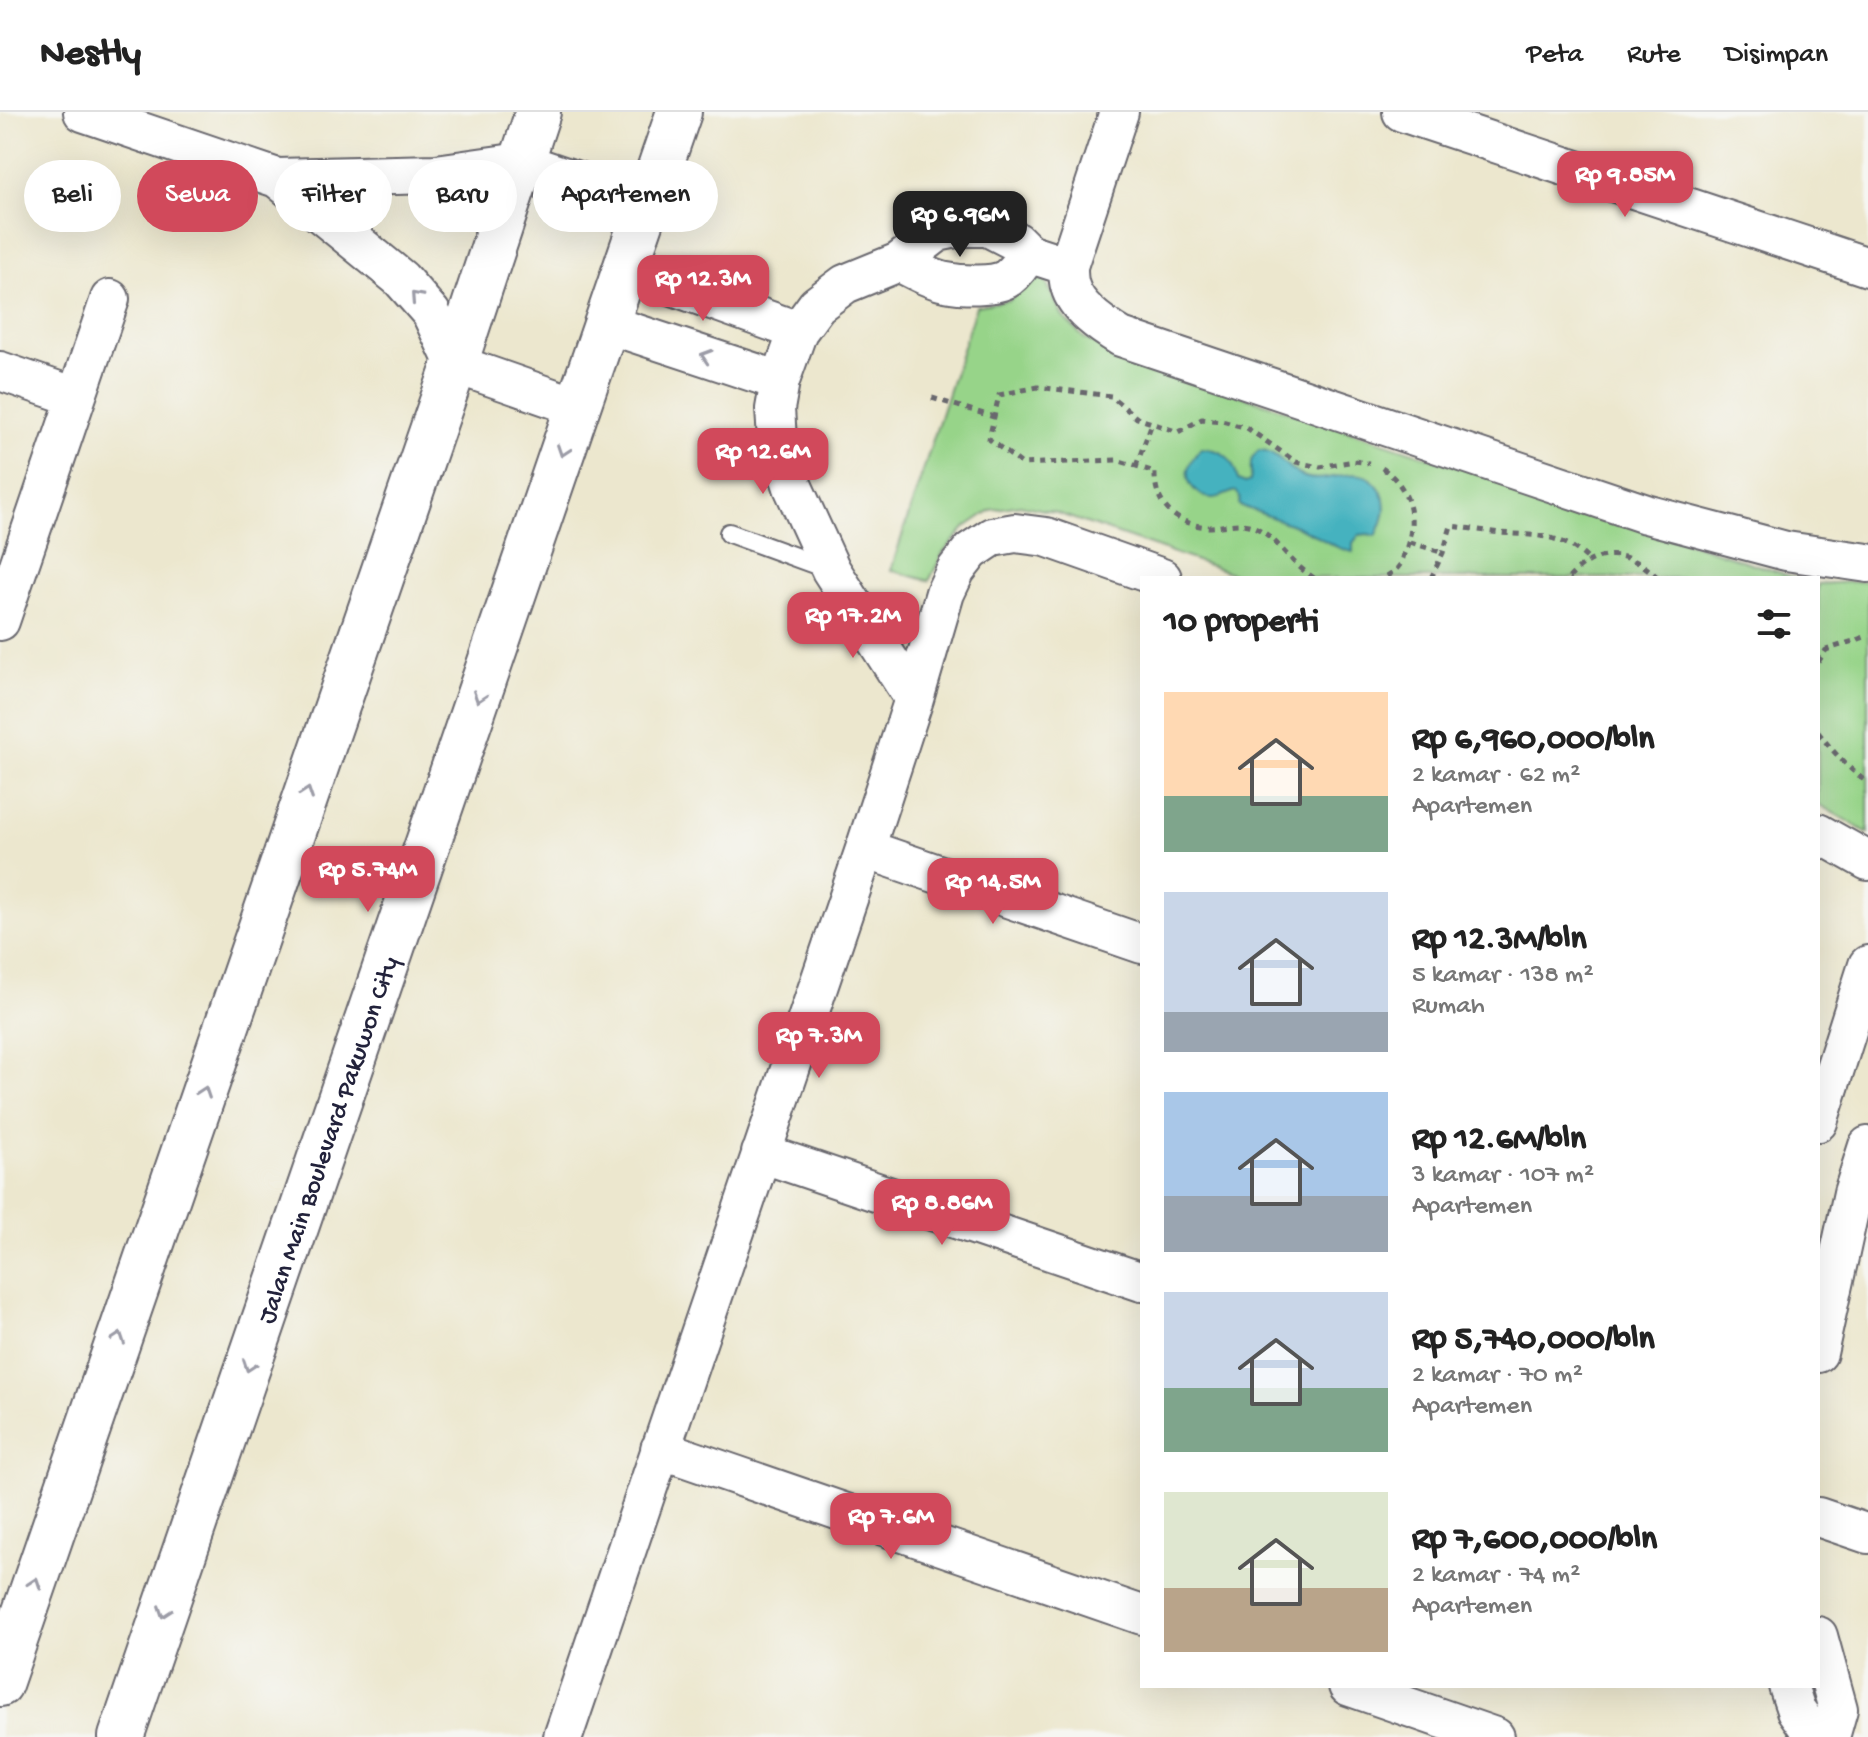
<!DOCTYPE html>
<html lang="id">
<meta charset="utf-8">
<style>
:root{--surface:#fff;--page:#f2f2f2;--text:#222;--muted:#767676;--line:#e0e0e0;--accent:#d1495b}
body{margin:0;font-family:"Gochi Hand",sans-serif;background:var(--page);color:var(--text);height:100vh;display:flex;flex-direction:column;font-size:30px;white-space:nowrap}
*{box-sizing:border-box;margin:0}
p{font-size:26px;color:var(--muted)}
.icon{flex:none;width:44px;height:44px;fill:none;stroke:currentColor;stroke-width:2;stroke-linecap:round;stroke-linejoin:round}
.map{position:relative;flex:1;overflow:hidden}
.sheet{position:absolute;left:1140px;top:464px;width:680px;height:1112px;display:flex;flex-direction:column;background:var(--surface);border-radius:0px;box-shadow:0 8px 32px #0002}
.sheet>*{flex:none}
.top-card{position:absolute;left:24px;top:48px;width:760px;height:72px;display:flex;gap:16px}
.price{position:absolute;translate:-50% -68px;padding:0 18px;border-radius:16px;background:var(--accent);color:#fff;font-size:26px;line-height:52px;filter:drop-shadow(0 2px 4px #0008)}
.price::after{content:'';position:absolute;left:50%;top:48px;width:24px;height:18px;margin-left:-12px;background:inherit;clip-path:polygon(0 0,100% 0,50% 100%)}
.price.on{background:#222;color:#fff}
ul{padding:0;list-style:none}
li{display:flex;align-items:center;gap:24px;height:200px;padding:0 24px}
li span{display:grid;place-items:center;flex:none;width:224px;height:160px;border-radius:0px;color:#555}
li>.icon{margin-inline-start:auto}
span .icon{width:96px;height:96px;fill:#fffc;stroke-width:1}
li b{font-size:34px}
h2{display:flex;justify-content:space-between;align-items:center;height:96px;padding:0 24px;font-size:34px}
.chip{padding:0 28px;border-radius:36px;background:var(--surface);box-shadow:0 8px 32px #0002;font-size:28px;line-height:72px}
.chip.on{background:var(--accent);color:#fff}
header{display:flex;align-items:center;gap:48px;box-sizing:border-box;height:112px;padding:0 40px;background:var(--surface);border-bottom:2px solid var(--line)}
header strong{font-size:38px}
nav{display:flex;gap:44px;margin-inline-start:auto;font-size:28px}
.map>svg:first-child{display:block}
.green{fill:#97d489;stroke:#5c7b62;stroke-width:2}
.water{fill:#44b2bf;stroke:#336a7d;stroke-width:2}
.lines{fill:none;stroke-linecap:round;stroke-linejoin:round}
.service-casing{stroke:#69676e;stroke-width:22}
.minor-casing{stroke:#69676e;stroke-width:42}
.tertiary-casing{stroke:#69676e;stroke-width:48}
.path{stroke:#69676e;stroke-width:5;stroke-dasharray:6 6;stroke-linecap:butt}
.service{stroke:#fff;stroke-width:18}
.minor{stroke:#fff;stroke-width:38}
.tertiary{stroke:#fff;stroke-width:44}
.oneway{stroke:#9c9ca7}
.labels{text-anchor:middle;stroke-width:7;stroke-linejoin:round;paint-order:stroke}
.street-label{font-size:26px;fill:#22223b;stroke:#f6f6f2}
</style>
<header>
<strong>Nestly</strong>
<nav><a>Peta</a><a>Rute</a><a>Disimpan</a></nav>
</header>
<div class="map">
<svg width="1868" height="1625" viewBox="0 0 1868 1625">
<rect width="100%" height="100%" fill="#f6f6f2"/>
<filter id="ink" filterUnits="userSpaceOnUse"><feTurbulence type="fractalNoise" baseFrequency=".0125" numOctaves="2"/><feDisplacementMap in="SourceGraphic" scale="16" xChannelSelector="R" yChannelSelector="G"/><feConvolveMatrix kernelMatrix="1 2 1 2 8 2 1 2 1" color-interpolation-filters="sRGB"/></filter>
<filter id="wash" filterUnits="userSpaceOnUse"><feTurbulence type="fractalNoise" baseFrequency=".006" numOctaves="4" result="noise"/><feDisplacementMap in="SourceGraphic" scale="32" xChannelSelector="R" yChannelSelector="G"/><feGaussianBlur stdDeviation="1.8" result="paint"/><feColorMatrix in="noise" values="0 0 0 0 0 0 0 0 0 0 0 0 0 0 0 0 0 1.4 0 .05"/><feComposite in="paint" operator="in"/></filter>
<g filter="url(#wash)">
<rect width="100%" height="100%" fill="#ece7ce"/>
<path class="green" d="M1044,166L1063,205L1085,227L1121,244L1796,466H1246L1054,400L1020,393L991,398L966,415L943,441L929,469L891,458L976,194L1010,188L1029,167Z
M1868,469V721L1818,692V472Z"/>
<path class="water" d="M1201,336C1225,338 1232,345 1238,368L1245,371L1250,369C1253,354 1246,349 1259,338C1278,338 1284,356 1300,363C1327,377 1360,345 1380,377C1389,393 1384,409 1376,424L1368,422L1359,423L1353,431V440C1334,437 1318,423 1300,416C1280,408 1260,401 1239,393L1240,385L1236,379C1227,381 1220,387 1211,386C1203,385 1199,382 1194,377C1181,362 1190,349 1201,336Z"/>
</g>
<g filter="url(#ink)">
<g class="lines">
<g class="service-casing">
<path id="service" d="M729,421L828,457"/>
</g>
<g class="minor-casing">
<path id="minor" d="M83,0L277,66
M1402,0L1868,155
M899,150C913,157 930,167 946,170C961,173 995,175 1008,166C1017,159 1023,150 1028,141
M1068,154C1068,161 1068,168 1070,174C1076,196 1103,214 1121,225L1646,402L1786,439L1868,451
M626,157L798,219
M607,212L780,269
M0,259L76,285
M578,295L455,252L431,201L401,167L277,66L436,62L521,50L648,93
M0,509L110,187
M914,587L831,458L793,375L777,327L775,297L780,269L798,219L817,193L845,172L899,150L938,120L962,115H988L1017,130L1028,141L1068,154L1119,0
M1818,721L1868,749
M865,737L1142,832
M1818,1010L1868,853
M761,1041L1142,1170
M1818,1241L1853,1081L1868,1034
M660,1337L1142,1503
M1818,1405L1868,1422
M1818,1524L1838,1597L1830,1625
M1348,1574L1495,1625
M1788,1574L1796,1598L1815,1625
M563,1625L865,737L914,587L945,481L956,458L971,439L992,425L1015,421L1046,425L1162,466"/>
</g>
<g class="tertiary-casing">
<g id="tertiary">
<path d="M0,1572L455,252L538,0"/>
<path id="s1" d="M121,1625L679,0"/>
</g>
</g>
<path class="path" d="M932,286L994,305
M1136,354L1152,311
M1382,356C1412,376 1418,410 1404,442C1403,446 1402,451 1399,454C1396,459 1388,463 1384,466
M1410,430L1443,441
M1314,466C1307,461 1300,456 1294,450C1281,437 1270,421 1252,414C1237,409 1224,415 1209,415C1176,413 1154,393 1155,360L1117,348L1022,352L989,327L999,283L1038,275L1111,284L1137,306L1178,320L1202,307L1222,309L1247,316L1296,350L1320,355L1354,349L1369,351
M1431,466L1443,441L1451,414C1468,416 1484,419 1501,421C1537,424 1562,421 1589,448
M1569,466C1597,435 1629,437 1658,466
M1818,550L1826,538L1868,524
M1818,620C1833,640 1848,656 1868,671"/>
<use href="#service" class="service"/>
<use href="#minor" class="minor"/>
<use href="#tertiary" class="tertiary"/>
</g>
<defs><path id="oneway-chevron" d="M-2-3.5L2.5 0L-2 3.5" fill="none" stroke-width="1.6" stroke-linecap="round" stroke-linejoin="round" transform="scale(2)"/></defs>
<g class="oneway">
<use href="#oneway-chevron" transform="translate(416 185) rotate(-132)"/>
<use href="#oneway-chevron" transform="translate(706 244) rotate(-162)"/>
<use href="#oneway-chevron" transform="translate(563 339) rotate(109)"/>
<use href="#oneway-chevron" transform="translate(479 585) rotate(109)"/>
<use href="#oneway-chevron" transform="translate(307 681) rotate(-71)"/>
<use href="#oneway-chevron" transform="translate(204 980) rotate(-71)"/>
<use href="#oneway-chevron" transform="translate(119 1226) rotate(-71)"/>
<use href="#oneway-chevron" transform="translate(249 1254) rotate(109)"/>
<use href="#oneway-chevron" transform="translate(35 1471) rotate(-71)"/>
<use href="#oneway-chevron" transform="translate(164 1500) rotate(109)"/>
</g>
</g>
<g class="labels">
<g class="street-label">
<text dy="9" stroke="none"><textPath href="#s1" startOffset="632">Jalan Main Boulevard Pakuwon City</textPath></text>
</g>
</g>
</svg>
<b class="price" style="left:1625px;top:107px">Rp 9.85M</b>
<b class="price on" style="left:960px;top:147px">Rp 6.96M</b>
<b class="price" style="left:703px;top:211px">Rp 12.3M</b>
<b class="price" style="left:763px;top:384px">Rp 12.6M</b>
<b class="price" style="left:853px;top:548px">Rp 17.2M</b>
<b class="price" style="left:368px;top:802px">Rp 5.74M</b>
<b class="price" style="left:993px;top:814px">Rp 14.5M</b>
<b class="price" style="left:819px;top:968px">Rp 7.3M</b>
<b class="price" style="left:942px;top:1135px">Rp 8.86M</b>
<b class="price" style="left:891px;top:1449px">Rp 7.6M</b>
<div class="top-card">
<a class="chip">Beli</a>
<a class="chip on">Sewa</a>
<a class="chip">Filter</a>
<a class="chip">Baru</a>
<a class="chip">Apartemen</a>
</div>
<section class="sheet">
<h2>10 properti<svg class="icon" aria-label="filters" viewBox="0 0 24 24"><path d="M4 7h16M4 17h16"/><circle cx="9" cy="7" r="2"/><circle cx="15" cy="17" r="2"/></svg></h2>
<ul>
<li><span style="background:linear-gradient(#ffd9b3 65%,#7fa58c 0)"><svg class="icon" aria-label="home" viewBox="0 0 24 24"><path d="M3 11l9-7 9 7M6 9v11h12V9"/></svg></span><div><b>Rp 6,960,000/bln</b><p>2 kamar · 62 m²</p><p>Apartemen</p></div></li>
<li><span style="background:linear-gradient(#c9d6e8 75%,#9aa5b1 0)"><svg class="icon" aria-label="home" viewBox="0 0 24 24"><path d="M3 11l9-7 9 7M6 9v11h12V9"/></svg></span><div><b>Rp 12.3M/bln</b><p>5 kamar · 138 m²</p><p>Rumah</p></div></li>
<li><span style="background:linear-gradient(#a9c7e8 65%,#9aa5b1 0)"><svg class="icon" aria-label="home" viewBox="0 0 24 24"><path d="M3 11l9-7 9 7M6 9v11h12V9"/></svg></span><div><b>Rp 12.6M/bln</b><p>3 kamar · 107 m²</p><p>Apartemen</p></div></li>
<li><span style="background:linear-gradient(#c9d6e8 60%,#7fa58c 0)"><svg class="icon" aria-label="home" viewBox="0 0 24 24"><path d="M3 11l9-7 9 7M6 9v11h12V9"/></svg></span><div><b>Rp 5,740,000/bln</b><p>2 kamar · 70 m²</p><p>Apartemen</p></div></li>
<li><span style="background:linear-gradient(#dfe7d0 60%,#b9a48a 0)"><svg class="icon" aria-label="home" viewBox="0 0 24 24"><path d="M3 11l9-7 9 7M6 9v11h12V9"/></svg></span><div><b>Rp 7,600,000/bln</b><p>2 kamar · 74 m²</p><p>Apartemen</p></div></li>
</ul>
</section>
</div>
